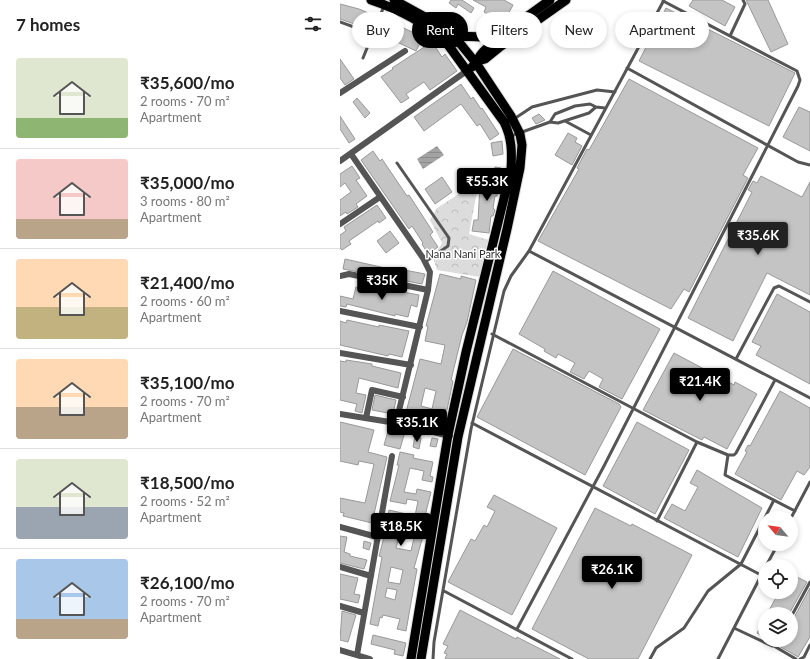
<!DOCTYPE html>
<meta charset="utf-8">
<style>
:root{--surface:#fff;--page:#f6f6f6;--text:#222;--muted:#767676;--line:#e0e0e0;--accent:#000}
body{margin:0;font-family:Lato,sans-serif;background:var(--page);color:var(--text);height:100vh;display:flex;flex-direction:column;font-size:15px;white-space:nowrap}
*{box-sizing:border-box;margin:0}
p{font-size:13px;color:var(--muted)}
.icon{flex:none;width:22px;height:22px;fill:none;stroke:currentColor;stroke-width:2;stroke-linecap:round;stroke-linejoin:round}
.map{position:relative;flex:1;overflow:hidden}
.side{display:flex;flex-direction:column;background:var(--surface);width:340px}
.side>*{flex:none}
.banner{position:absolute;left:12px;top:12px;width:380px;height:36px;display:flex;gap:8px}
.needle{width:26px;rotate:299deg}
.buttons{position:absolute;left:418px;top:511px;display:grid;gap:8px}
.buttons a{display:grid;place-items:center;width:40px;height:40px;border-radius:50%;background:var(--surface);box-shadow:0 2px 6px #0003;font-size:20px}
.price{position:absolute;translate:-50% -34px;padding:0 9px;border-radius:4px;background:var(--accent);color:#fff;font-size:13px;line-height:26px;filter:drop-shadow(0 1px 2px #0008)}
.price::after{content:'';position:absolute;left:50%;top:24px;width:12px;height:9px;margin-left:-6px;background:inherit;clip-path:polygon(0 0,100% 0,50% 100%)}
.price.selected{background:#222;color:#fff}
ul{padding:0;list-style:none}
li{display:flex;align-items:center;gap:12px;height:100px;padding:0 16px}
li+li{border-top:1px solid var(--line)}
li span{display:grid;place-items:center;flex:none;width:112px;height:80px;border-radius:4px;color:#555}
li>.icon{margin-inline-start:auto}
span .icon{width:48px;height:48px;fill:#fffc;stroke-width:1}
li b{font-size:17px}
h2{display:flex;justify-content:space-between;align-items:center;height:48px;padding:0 16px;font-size:17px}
.chip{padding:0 14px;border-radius:18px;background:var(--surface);box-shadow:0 2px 6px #0003;font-size:14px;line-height:36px}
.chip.selected{background:var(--accent);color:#fff}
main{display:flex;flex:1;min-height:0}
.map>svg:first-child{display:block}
.park{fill:url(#park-crowns)}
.water{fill:url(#water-rules)}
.building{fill:#c4c4c4;stroke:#999;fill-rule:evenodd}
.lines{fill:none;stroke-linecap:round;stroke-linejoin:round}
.primary-casing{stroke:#dbdbdb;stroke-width:11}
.service{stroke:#555;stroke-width:3}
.minor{stroke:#555;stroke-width:6}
.primary{stroke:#000;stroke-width:9}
.labels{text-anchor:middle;stroke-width:3;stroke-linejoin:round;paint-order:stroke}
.park-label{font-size:11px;fill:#333;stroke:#fff}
</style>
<main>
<section class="side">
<h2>7 homes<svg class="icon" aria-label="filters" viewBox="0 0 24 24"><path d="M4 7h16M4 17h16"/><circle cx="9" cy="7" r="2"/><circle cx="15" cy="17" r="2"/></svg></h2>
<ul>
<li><span style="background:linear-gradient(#dfe7d0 75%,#8fb573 0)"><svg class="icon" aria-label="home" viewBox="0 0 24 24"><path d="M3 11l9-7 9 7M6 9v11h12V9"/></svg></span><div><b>₹35,600/mo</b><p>2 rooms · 70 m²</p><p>Apartment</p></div></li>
<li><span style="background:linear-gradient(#f6c9c9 75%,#b9a48a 0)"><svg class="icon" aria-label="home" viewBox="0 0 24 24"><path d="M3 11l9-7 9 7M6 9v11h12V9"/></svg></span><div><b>₹35,000/mo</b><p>3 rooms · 80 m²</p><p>Apartment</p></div></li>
<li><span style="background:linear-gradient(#ffd9b3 60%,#c2b280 0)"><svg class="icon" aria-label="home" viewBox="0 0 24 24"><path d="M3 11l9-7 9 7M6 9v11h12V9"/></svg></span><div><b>₹21,400/mo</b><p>2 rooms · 60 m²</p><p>Apartment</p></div></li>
<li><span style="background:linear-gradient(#ffd9b3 60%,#b9a48a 0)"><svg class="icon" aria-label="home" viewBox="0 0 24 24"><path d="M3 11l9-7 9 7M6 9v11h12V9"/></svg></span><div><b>₹35,100/mo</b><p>2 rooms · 70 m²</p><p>Apartment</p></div></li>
<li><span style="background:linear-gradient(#dfe7d0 60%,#9aa5b1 0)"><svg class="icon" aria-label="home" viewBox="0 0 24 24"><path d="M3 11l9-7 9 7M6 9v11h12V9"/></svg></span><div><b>₹18,500/mo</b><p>2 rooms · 52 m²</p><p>Apartment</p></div></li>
<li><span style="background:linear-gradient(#a9c7e8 75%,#b9a48a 0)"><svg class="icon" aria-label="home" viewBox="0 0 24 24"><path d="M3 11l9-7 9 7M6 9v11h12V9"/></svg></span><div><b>₹26,100/mo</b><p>2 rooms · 70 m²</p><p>Apartment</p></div></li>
</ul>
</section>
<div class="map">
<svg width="470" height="659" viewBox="0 0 470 659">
<defs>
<pattern id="park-crowns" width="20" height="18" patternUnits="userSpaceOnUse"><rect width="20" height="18" fill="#dcdcdc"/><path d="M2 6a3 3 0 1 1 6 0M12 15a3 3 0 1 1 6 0" fill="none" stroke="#bbb"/></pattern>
<pattern id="water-rules" width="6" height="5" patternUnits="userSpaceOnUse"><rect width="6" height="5" fill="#a3a3a3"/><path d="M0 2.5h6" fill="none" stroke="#8b8b8b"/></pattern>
</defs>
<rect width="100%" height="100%" fill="#fff"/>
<path class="park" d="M139,181L129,234L149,240L140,277L97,270L93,258L102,243L90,220L97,208Z"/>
<path class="water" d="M97,146L104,155L83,169L77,159Z"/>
<path class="building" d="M111,0H122L134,8L131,13L118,4L116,8L109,3Z
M133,0H164L173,5L166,18L155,12L152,16L144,12L146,7Z
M353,0H382L395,7L385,26L349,6Z
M406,0H428L448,44L431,52Z
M0,4L19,9L31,14L26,28L0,19Z
M326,8L455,73L429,126L299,61Z
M44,19L83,37L76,51L38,33Z
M92,42L102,57L105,54L117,71L90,90L84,82L66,94L69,98L61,103L41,77L53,69L52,68Z
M0,59L14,79L5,85L0,78Z
M289,79L418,148L403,175L408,178L349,292L344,289L331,309L198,241L239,169L237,168L247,149L249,150Z
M121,84L131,99L133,97L141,109L142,108L159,134L150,140L140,124L137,126L121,104L84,131L74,117Z
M17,98L30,113L25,118L13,102Z
M459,107L470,112V151L443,137Z
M199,114L205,120L196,124L192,118Z
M0,116L15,139L9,143L0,129Z
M228,133L237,138L235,142L242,146L232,165L215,155Z
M162,141L163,154L153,156L151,143Z
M33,151L40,161L42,159L67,196L69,195L93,232L90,235L98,247L88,254L82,244L83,243L72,226L69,229L21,160Z
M12,166L20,178L16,180L27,196L16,204L18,207L7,214L6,212L0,216V200L11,192L5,183L0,187V174Z
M155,167L161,168L157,196H155L153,208L155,210L153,216H151L149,233L132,231L134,220H138L140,186H142L144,177L153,178Z
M421,176L462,197L470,182V295L427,273L393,341L348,318L412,192L408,190L413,181L417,183Z
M102,177L112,192L95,204L85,189Z
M37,205L46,218L39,223L38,221L9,241L11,244L2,250L0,248V235L6,231L4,227Z
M50,231L59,243L46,253L37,241Z
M5,259L54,270V268L85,274L82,284L3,269Z
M213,271L320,329L282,399L259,387L263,379L249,371L244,379L230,372L235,363L218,354L216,358L204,351L205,349L179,334Z
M100,274L121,279V276L136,280L127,322L122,335L111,380L113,381L107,410L105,409L102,423L65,416L80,359L101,364L105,345L85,341L88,326H86ZM85,388L96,391L92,409L81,406Z
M31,286L79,295L77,307L71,305L68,317L55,314V316L7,304L6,307L0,306V296L13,299L16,287L31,290Z
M437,294L470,312V384L416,355L421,346L412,342Z
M7,320L39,327V325L69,331L62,357L49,354L48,356L0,345V321L6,323Z
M173,349L279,404L281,407L245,475L137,417Z
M334,353L394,385L395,382L417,394L387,449L364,437L362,440L303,410Z
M6,360L32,364V366L61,373L58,388L19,378L16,393L26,395L22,413L15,411L17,404L0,400V361L6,362Z
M440,391L470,408V467L464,475L457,471L441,500L395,474L407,452L405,451L408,445L410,446Z
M35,395L56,400L53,414L32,410Z
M0,422L34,430L28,452L47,457L32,523L3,516L4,513L0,512V498L25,503L34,464L19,461L18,465L0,461Z
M297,422L349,450L315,514L263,486Z
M48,431L64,435L60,449L44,445Z
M75,437L81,438L79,449L73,447Z
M92,438L98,439L96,447L90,446Z
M60,452L74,455L73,458L93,462L90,476L93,477L92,482L82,480L84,471L70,468L64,492L76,494L77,489L91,492L83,524L81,536H83L74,568L77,569L66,631L57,629L60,619L43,615L42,618L40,617L38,626L30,624L42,557L39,556L48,522H47L49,510L75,516L78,501L67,499L66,504L50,501L59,465H57ZM62,525L76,529L71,551L56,548ZM51,567L63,570L60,584L48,582ZM47,588L57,590L55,600L45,597Z
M357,470L422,508L398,557L324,518L332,504L345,511L358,487L350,483Z
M154,495L217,528L172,615L108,582L131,539L135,541L144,525L147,527L155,511L147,507Z
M255,508L291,526L292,524L352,555L298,659H249L192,629Z
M0,536L7,537L4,552L10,554V556L27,560L24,569L0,563Z
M24,541L31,543L29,550L23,548Z
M0,574L18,578L14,594L20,595L18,603L0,599Z
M451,574L467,582L449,614H427L439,592H451Z
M470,588V637L458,657L439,646L442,640H451V623Z
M120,610L176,639L177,637L220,659H105L107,654L104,653L108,646L103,644Z
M2,611L16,615L8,642L0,640Z
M425,618V638L417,633Z
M33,635L66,643L63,656L54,654L55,650L31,644Z"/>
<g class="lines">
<g class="primary-casing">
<path id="primary" d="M31,0C58,9 85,23 106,42L164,122C172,138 172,152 171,170L126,352L108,435L71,659
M54,0L103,27L114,36L136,63L171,116L180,134L182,145L180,168L167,229L118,437L81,659
M114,36L144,37L164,33
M138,61L145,59L161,46L226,0
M132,67C137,62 139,56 143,52C163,32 188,16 210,0"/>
</g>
<path class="service" d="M0,22L33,34
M390,36L405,4L403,0
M23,58L44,6
M287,68L458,162L470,165
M174,119L192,107L257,90L275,92
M225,121L251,135
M210,122L215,114L235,106L250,104L256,107
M171,136L210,122L218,123L249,113L256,107L265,108
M57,163L109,238L108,246L85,262
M189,251L470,398
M152,334L357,442L388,455H394L396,453L435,380
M396,359L434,288L439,286L470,302
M132,423L421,575
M388,455L385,475L455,511
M451,518L470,482
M317,521L357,442
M426,566L438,544
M104,591L232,659
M451,617L470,582
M394,628L432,646L436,645L439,640
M177,629L264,466L458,86L460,80L457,71L323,1
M434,646L456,659
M93,659L94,642L131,429L164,291L171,276L189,251L324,0
M310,659L316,648L344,628L368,591L401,564L434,500
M378,659L425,568
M460,659L464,657L470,645"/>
<path class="minor" d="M0,93L65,51
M11,154L83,258L90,272L88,290L56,423
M0,161L128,70
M0,224L40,197
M0,276L9,274L88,290
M0,311L80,327
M0,353L71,365
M0,414L56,423L110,436
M26,418L32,390L63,397
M0,527L37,537
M0,567L31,576
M0,606L24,613
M0,650L30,659
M17,655L52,456"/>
<use href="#primary" class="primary"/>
</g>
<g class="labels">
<g class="park-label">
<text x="123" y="258">Nana Nani Park</text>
</g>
</g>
</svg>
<div class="buttons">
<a><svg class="needle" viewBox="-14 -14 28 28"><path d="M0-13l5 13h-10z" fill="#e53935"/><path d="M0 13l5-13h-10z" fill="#767676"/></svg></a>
<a><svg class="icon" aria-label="locate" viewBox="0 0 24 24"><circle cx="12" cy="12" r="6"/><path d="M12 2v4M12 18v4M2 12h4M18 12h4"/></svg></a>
<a><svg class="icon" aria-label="layers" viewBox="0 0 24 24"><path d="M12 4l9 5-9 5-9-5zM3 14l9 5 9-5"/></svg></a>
</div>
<b class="price" style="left:147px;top:202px">₹55.3K</b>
<b class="price selected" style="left:418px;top:256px">₹35.6K</b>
<b class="price" style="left:42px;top:301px">₹35K</b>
<b class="price" style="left:360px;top:402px">₹21.4K</b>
<b class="price" style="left:77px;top:443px">₹35.1K</b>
<b class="price" style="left:61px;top:547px">₹18.5K</b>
<b class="price" style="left:272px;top:590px">₹26.1K</b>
<div class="banner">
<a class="chip">Buy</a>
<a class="chip selected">Rent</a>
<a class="chip">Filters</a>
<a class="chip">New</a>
<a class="chip">Apartment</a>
</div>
</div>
</main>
